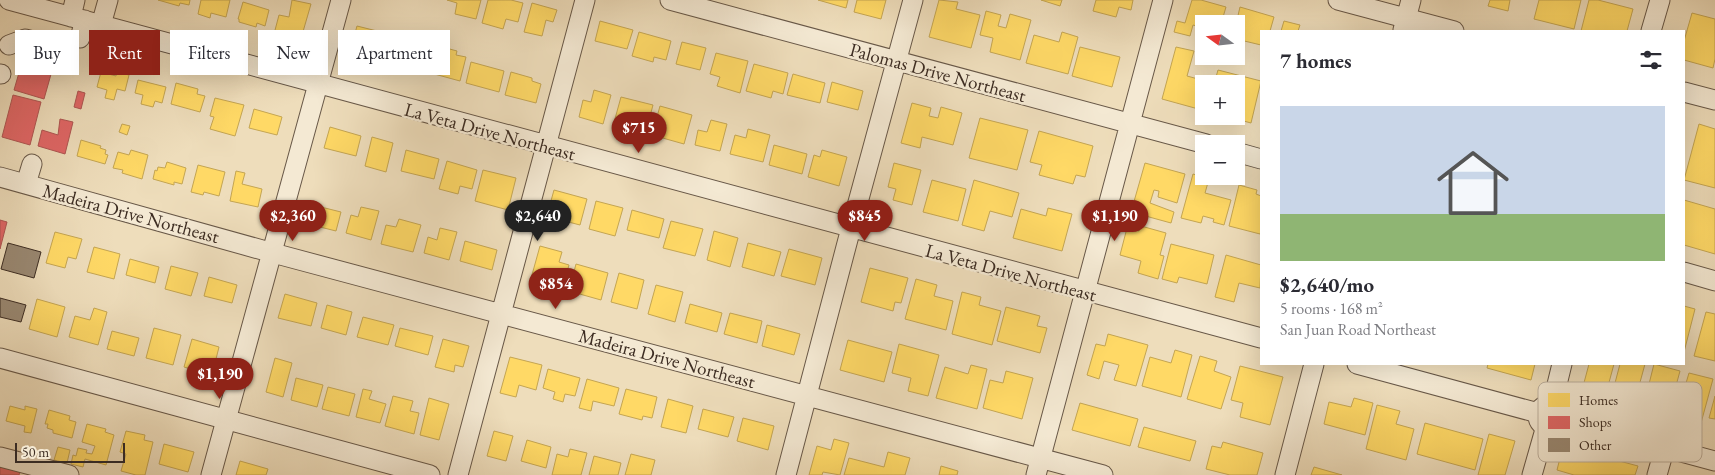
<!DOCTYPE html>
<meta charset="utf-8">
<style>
:root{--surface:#fff;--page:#f7f7f7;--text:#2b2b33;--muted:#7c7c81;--accent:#8f2418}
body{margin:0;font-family:"EB Garamond",serif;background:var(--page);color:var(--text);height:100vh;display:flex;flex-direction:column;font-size:19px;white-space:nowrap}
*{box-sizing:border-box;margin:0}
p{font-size:16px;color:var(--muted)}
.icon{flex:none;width:28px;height:28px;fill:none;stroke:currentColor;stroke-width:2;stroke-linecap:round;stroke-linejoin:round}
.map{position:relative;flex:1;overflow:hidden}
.panel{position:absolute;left:1260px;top:30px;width:425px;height:335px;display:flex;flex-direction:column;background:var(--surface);border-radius:0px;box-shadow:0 5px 20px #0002}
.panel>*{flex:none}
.top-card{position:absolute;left:15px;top:30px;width:475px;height:45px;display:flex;gap:10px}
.needle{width:32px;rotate:285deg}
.fabs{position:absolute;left:1195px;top:15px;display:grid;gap:10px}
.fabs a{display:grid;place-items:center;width:50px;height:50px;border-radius:0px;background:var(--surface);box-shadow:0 5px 20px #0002;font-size:25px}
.scale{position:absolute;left:15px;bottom:12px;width:110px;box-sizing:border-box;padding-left:5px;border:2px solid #3c2c22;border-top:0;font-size:14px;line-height:18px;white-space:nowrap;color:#3c2c22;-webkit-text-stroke:4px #f4e9d3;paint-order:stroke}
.price{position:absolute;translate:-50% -42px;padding:0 11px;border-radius:18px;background:var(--accent);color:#fff;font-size:16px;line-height:32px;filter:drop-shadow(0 1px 2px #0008)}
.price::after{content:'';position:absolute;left:50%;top:30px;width:15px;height:11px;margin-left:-8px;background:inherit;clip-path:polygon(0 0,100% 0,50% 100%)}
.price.current{background:#222;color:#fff}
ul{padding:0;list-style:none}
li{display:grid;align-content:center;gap:10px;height:265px;padding:0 20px}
li span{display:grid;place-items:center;height:155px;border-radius:0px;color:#555}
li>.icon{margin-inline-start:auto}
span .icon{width:90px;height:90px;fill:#fffc;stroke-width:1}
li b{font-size:21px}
h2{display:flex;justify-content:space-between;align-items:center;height:60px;padding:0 20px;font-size:21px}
.chip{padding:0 18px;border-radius:0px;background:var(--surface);box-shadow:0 5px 20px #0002;font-size:18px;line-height:45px}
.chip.current{background:var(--accent);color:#fff}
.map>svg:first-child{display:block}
.homes{fill:#ffd966;stroke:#c4a552}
.shops{fill:#e06666;stroke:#af5552}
.building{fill:#998872;stroke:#3c2c22}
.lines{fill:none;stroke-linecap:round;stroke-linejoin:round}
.minor-casing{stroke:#685848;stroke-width:21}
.minor{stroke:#f4e9d3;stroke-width:19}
.labels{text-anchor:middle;stroke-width:5;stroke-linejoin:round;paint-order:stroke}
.street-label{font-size:19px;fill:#3c2c22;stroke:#f4e9d3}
.key{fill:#f4e9d3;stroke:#bdb09e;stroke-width:1}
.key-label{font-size:14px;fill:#3c2c22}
</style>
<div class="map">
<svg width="1715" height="475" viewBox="0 0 1715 475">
<rect width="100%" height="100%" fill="#edb"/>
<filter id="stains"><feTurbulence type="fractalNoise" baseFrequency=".004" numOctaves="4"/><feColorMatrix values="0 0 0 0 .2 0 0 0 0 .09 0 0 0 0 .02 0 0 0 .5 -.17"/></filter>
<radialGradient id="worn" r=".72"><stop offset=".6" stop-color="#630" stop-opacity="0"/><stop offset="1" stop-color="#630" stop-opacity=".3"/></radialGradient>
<path class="homes" d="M158,0H190L189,5L180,3L179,6Z
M201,0H230L226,17L211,13L210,18L198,14Z
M292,0L311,4L300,42L274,34L279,15L289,17Z
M447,0H481L476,19L455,14L457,3Z
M488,0H511L523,3L518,22L506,19L503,29L482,23Z
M818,0H848L846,8Z
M857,0H886L881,19L854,12Z
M939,0L958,2L956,9L980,15L971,48L929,37Z
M1041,0H1062L1060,6Z
M1096,0H1133L1131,10L1119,7L1116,17L1093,11Z
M1192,0H1201L1226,7L1221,24H1204V36H1201L1203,28L1193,25L1190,36L1174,32L1177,21L1185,23Z
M1490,0H1510L1508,11L1488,6Z
M1539,0H1581L1574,29L1534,19Z
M1589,0H1598L1633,9L1627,31H1581Z
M243,2L269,10L265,26L257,23L256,27L239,22V19H238Z
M532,3L557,10L553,22L546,20L542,36L524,32Z
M1240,7L1274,17L1270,31H1261V45L1236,39V24Z
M986,11L1001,15L998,26L1006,28L1010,14L1031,20L1020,60L990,52L993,38L980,35Z
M1692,13L1715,19V59L1713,68L1684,60V41Z
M600,21L633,30L627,49L595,41Z
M1284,21L1300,25L1298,31H1281Z
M357,26L389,34L381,64L349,55Z
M639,32L671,41L666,60L654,57L653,62L632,56Z
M1062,32L1078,37L1068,74L1026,63L1034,35L1059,42Z
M398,36L424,43L416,72L391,65Z
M682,42L706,48L700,70L676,64Z
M435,45L457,51L456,55L466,57L460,81L427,72Z
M1080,47L1120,57L1112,87L1072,76Z
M1176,47L1194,51L1187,76L1209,82V84H1204L1202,110L1162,99Z
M716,53L748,61L740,93L717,86L720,77L710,74Z
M471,62L504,71L499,92L466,83Z
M754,64L788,73L783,94L773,91L771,98L746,91Z
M1218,70L1261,81L1251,123L1229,117L1236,116V84H1214Z
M101,72L116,76L117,72L129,75L125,91L117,89L114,100L105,98L107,90L97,87Z
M511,72L532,78V81L541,84L536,103L505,95Z
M793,74L825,83L820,103L787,95Z
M138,80L166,87L162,103L155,101L153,107L141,104L143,95L135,93Z
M832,82L863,91L858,110L827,102Z
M176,83L198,89L197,94L205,96L200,112L171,104Z
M594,90L611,95L603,124L579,117L583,100L591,102Z
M621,97L653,105L645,135L613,126Z
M215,98L244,105L235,136L210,129L214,117L210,116Z
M912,103L931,108L929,116L938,118L941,107L962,113L953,145L922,137L920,148L901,143Z
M660,106L692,115L684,144L652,135Z
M254,109L282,117L277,135L249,128Z
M980,118L1028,130L1017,170L969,158Z
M711,120L727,124L720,151L695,145L698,130L707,132Z
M122,124L130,126L127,135L119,132Z
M1699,124L1715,129V188L1684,180Z
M330,127L361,136L356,156L324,148Z
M748,129L770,135L763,162L730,154L735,135L746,138Z
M1039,131L1093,146L1085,177L1076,175L1073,184L1039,175L1042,165L1030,162Z
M372,137L393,143L386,172L365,166Z
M81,140L101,146L100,148L106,150L105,154L108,155L105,164L77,156Z
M774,145L807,154L802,174L769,165Z
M131,150L148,155L142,179L122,173L123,170L113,168L118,152L129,155Z
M406,150L439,159L434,179L401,171Z
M822,150L847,157L839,186L808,177L814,155L820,157Z
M447,161L477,170L472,189L460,186L458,194L439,189Z
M167,162L186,168L182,184L174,182V185L153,179L155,170L157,171L158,167L165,168Z
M894,163L921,170L912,205L893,200L896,189L888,187Z
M1145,163L1185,174L1177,203L1158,197L1159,191L1154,190L1150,203L1174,212L1171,223L1131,212Z
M198,165L225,172L219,196L204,192L203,195L191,192Z
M483,170L516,178L508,210L475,201Z
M236,171L245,173L242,184L262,189L258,207L230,201Z
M1193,174L1209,179L1205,193L1231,200L1224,225L1213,222L1214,219L1203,216L1201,223L1181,218Z
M932,180L966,189L958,221L923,212Z
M974,180L1019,193L1012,217L990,211L984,231L962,225Z
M1239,185L1257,190L1256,194L1261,196V231L1260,234L1229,226Z
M554,190L587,199L580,225L557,219L559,210L549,208Z
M1684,200L1715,209V254L1684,245Z
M596,201L623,208L615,236L589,229Z
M309,204L341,212L336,231L304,223Z
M361,207L379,211L371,240L346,233L351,215L358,217Z
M1048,208L1072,214L1062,251L1013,238L1021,209L1046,216Z
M632,210L664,219L659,238L627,230Z
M399,219L421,225L413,252L381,244L386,225L396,227Z
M671,221L703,229L695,256L663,248Z
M1141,226L1166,233L1160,255L1164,256L1158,279L1138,273L1141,261L1120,255L1127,228L1139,231Z
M440,228L457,232L449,260L424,253L428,237L437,240Z
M714,231L738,238L730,267L707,260Z
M55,232L82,239L76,259L68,257L65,268L46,263Z
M465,241L497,250L492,270L460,261Z
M748,243L781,252L774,276L742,267Z
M1171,244L1214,255L1207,284L1179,277L1177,283L1162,279Z
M540,246L562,252L559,262L569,265L562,290L530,282Z
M94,247L120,254L114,279L87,272Z
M789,249L822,258L815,285L781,276Z
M1226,255L1261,265L1260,288L1239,283L1234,302L1215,297Z
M130,259L159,267L155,283L126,275Z
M576,264L608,273L601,300L569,291Z
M171,266L198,273L191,296L165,289Z
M870,268L908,278L901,303L895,302L893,311L861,302Z
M619,273L644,280L637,309L611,302Z
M209,277L237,285L232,303L204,296Z
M916,279L937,285L934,296L953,301L946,330L905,319Z
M656,285L683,292L675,322L648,314Z
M962,292L981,297L979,305L1001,311L992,345L952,334Z
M285,294L317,303L311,326L278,318Z
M37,299L65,307L57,337L29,329Z
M690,304L722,313L717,332L685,323Z
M327,305L352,312L346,335L321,328Z
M1684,306L1695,309L1684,352Z
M1006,307L1040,316L1037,326L1047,328L1040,353L997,341Z
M94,308L107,312L98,345L69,337L75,316L90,320Z
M1706,312L1715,314V361L1694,356Z
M730,313L762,321L757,343L724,334Z
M363,317L394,325L388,345L357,337Z
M767,325L800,334L794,355L762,346Z
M154,328L181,335L173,365L146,358Z
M400,328L433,336L428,355L395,346Z
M112,331L139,338L134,356L107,349Z
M1108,334L1148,345L1136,386L1114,380L1119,365L1104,361L1099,379L1087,375L1096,344L1105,346Z
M192,339L219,347L212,375L184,367Z
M443,339L469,346L463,367L455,365L454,372L435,367Z
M848,340L892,352L884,382L840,370Z
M899,344L939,355L928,396L908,391L911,378L892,373Z
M1175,350L1192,355L1181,397L1142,386L1150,357L1171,363Z
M1200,356L1217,361L1214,371L1231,377L1221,409L1187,399Z
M510,357L542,365L536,390L519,385L516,397L500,393Z
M275,358L292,363L283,397L266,392Z
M1488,364H1535L1531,380L1487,368Z
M1589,364H1614L1604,401L1581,394Z
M1620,364H1645L1633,408L1610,402Z
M1654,364L1680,371L1668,415L1643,408Z
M971,365L987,369L977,409L936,398L945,367L968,374Z
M1240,366L1283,377L1270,425L1240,417L1243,403L1231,400Z
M548,369L580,378L575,396L565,394L563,402L553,399L555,392L543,388Z
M1006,371L1033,378L1022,419L983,408L990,380L1003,383Z
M1689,373L1713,379L1701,423L1676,417Z
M296,378L323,385L317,407L291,400Z
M587,379L619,388L614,406L593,401L591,411L579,408Z
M328,387L355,394L349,416L322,409Z
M363,389L372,391L369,399L386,404L380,423L356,417Z
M626,389L657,397L652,418L643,416L642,420L619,414Z
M393,396L413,401L410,411L419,413L414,434L385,426Z
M1715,396V419L1709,418Z
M429,398L449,404L439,440L420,435Z
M1354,398L1373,403L1365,435L1324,424L1329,402L1351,407Z
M668,399L693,406L686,433L661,427Z
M1080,403L1138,419L1130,446L1072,430Z
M1377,405L1400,411L1396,424L1414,429L1406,460L1366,449Z
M10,406L25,410V406L37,409L31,433L24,432L25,426L6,421Z
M703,409L734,417L728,437L698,429Z
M49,410L70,416L69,420L76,422L72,438L53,433V430L47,428L48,424H45Z
M743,418L774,426L768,450L737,441Z
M1425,423L1483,439L1475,470L1417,454Z
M87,424L106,429L105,432L114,435L106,465L85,459L83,467L71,464L73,455L76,456L78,448L87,450L86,453L92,454L95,446L82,442Z
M1144,427L1196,441L1190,461L1138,447Z
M126,431L145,435L144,440L153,442L145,475H136L121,471L126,454L120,452Z
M494,431L513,436L506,461L487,456Z
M1489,434L1515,441L1505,475H1478Z
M834,439L849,443L840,475L823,472L822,475H809L817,446L831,450Z
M527,440L551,447L546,468L521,461Z
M1223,442L1263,453L1257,475H1230L1206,469L1212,446L1221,448Z
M164,444L194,452L188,472L159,464Z
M1563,446L1638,466L1635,475H1574L1557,470Z
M58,447L70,450L67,463L54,460Z
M570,449L587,453L581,475H552L557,454L568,457Z
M888,452L910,458L905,475H844L849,458L884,467Z
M631,454L655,460L651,475H625Z
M594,456L621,463L618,475H589Z
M240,461L268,469L266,475H236Z
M941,466L958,471L957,475H939Z
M1314,467L1342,475H1311Z"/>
<path class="shops" d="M27,45L57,53L44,99L14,90Z
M78,91L85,93L81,109L74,107Z
M13,95L41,102L30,145L2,137Z
M60,119L73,122L65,154L38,146L42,130L58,135Z
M0,220L7,222L0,249Z
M0,464L21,470L19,475H0Z"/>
<path class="building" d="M8,243L41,252L34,278L1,269Z
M0,298L26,305L21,322L0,317Z"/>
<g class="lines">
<g class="minor-casing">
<path id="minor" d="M9,0L1261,338
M670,0L1206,144
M1338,0L1454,31
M71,17L75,0
M101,25L108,0
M1403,30L1411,0
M1651,31L1660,0
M80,38L85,20
M9,45L25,39L33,41
M0,74H1
M1684,92L1715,100
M1236,152L1261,159
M0,177L273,253L1103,475
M26,184L32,164
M1684,272L1715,281
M0,358L430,475
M1357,364L1538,413
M1552,405L1562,364
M1538 416a11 11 0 1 1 22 0a11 11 0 1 1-22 0Z
M1559,419L1715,461
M0,457L69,475
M211,475L341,0
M458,475L585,0
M786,475L851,228L913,0
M1036,475L1163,0
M1285,475L1314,364
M1532,475L1546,426
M1657,475L1665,447"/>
</g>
<use href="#minor" class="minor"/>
</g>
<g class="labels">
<g class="street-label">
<text transform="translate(938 72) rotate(15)" y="7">Palomas Drive Northeast</text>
<text transform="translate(490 131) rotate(15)" y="7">La Veta Drive Northeast</text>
<text transform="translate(131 213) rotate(15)" y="7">Madeira Drive Northeast</text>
<text transform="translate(1011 272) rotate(15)" y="7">La Veta Drive Northeast</text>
<text transform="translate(667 358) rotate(15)" y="7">Madeira Drive Northeast</text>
</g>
</g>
<rect x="1538" y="382" width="164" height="80" rx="8" class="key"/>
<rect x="1548" y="393" width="22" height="14" fill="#ffd966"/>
<rect x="1548" y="416" width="22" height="13" fill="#e06666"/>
<rect x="1548" y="438" width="22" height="14" fill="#998872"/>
<g class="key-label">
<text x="1579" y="405">Homes</text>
<text x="1579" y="427">Shops</text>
<text x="1579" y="450">Other</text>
</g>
<rect width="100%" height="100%" filter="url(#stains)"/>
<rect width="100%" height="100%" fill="url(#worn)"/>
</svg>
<div class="fabs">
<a><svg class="needle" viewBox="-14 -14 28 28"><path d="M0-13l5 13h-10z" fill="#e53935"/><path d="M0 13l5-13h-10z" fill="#7c7c81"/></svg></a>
<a>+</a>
<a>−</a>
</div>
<div class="scale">50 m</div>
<b class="price" style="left:639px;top:154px">$715</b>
<b class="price" style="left:293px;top:242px">$2,360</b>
<b class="price current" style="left:538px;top:242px">$2,640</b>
<b class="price" style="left:865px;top:242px">$845</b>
<b class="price" style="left:1115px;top:242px">$1,190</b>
<b class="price" style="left:556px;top:310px">$854</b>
<b class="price" style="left:220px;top:400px">$1,190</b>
<div class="top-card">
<a class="chip">Buy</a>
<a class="chip current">Rent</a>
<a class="chip">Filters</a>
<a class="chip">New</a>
<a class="chip">Apartment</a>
</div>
<section class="panel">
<h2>7 homes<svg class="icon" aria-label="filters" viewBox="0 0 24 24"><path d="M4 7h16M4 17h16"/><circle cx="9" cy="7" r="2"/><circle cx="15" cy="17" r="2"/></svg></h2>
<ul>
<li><span style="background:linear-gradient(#c9d6e8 70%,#8fb573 0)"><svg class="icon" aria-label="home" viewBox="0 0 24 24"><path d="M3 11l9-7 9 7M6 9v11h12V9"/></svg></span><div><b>$2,640/mo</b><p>5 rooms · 168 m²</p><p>San Juan Road Northeast</p></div></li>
</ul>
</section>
</div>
